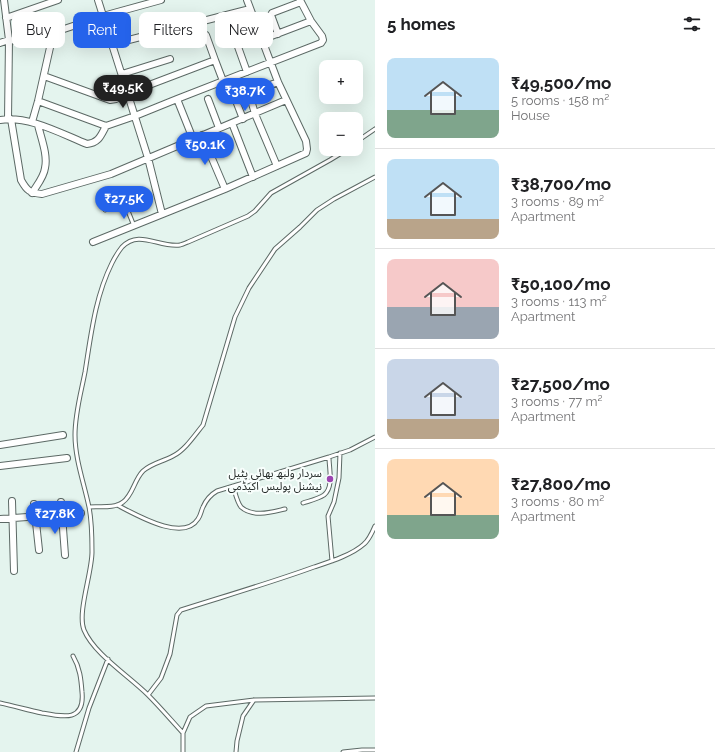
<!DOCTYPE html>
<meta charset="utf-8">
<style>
:root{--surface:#fff;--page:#f2f2f2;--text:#202124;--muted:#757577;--line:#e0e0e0;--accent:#2563eb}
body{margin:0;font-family:Raleway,"Noto Sans Arabic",sans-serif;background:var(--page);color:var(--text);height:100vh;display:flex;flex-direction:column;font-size:15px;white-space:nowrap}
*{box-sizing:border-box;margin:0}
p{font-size:13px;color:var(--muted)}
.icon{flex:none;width:22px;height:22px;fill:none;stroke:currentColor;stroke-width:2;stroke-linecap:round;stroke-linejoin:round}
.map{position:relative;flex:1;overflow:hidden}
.drawer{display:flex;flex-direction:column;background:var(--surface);width:340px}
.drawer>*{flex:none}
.banner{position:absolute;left:12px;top:12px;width:303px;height:36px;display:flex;gap:8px}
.tools{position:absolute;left:319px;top:60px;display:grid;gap:8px}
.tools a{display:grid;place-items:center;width:44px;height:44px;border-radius:8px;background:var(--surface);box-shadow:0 4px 16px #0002;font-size:20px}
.price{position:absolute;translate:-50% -34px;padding:0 9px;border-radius:14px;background:var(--accent);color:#fff;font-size:13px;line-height:26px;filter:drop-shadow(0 1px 2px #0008)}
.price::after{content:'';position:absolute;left:50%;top:24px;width:12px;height:9px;margin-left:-6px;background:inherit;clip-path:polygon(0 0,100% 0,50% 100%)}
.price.current{background:#222;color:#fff}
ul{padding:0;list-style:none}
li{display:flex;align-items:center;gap:12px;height:100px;padding:0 12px}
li+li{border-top:1px solid var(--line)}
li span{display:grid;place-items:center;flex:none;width:112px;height:80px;border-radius:8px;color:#555}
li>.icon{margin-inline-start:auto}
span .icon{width:48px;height:48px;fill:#fffc;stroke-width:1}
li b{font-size:17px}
h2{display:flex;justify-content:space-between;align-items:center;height:48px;padding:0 12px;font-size:17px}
.chip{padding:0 14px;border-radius:8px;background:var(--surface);box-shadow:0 4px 16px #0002;font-size:14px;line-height:36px}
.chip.current{background:var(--accent);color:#fff}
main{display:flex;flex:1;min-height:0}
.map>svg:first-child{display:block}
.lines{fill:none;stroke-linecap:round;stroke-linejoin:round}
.lane-casing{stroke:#5c6965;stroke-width:5}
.street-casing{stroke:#5c6965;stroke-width:8}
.lane{stroke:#fff;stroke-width:3}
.street{stroke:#fff;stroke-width:6}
.poi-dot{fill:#9d45b1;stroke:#f8fefc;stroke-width:1.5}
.labels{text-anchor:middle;stroke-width:4;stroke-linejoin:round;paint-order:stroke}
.poi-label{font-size:11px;fill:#242a28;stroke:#f8fefc;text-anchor:end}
</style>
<main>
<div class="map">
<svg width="375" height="752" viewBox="0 0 375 752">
<rect width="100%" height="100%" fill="#e4f4ee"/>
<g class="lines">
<g class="lane-casing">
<path id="lane" d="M356,142L375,129
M105,210L117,204H123L126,206L134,226
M233,486C235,492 237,502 241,507C253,518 272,512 285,509
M303,503C309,501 318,499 324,495C334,487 329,469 329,457
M117,505C135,514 183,543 198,519C201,515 201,511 203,507C206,500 210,495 217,491L329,457L350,450L375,437
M89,507C99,506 114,509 123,502C133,495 134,480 143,471C152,463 162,462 173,456C185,450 194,436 203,425L235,317L249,288L275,249L300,227L317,210L334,199L375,177
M332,561L328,516L334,502L339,478L340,453
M148,695L161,678L170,654L177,615L181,610C225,596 270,583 314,567C329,562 352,555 364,544C369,540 372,533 375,526
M0,703C14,706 28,710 42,713C63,717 85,722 82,692C81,679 80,668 73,656
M183,733C171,720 160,707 148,695C129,676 94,654 84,630C77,613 92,573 92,552C92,537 92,522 89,507C84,483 75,459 75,435C75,413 81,393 85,372C91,335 95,297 112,263C115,257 118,252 122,247C139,229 159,248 180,245C183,244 186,243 188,242L248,216L255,211L271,193L330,160L348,149
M76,752L89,708L108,659
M183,752V733L190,717L206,706L254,700L375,698
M236,752L237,741L243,716L254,700
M343,752L362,750H375"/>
</g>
<g class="street-casing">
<path id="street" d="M4,0L9,40L8,119
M98,0L148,158L162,214
M227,16L247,72
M6,18L58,0
M58,31L103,16L161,0
M278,34L271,15L272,13L301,2
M206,35L215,60
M261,40L311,21
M0,43L9,40L51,43L38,101L32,122
M113,44L250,9
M122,74L170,59
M44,76L110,100L116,99L128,93L215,60L223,81
M233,93L243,119
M177,99L193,139
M208,99L219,128
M38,101L106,126L135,116L177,99L321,43L323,40L322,36L311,21L300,0
M11,119L21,180C27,191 30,193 42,194L111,174L286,100
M0,120C28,115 62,134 87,144C99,143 101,135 106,126
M232,123L253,177
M202,135L225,189
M277,166L255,114L249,93L278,82
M32,193C37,185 44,177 45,168C48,155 41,138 38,125
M93,242L225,189L306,153L307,149L306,141L278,82L247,0
M0,445L63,435
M0,466L67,458
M12,501L14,571
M61,502L65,555
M34,504L39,550
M0,519L81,513"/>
</g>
<use href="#lane" class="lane"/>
<use href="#street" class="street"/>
</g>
<circle class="poi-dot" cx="330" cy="479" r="4"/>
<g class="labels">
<g class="poi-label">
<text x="322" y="477">سردار ولبھ بھائی پٹیل<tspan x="322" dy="13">نیشنل پولیس اکیڈمی</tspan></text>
</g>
</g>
</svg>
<div class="tools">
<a>+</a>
<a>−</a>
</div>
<b class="price current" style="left:123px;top:109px">₹49.5K</b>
<b class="price" style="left:245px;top:112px">₹38.7K</b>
<b class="price" style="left:205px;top:166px">₹50.1K</b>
<b class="price" style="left:124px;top:220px">₹27.5K</b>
<b class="price" style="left:55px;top:535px">₹27.8K</b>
<div class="banner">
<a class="chip">Buy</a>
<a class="chip current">Rent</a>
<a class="chip">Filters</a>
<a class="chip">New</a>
</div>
</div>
<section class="drawer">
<h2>5 homes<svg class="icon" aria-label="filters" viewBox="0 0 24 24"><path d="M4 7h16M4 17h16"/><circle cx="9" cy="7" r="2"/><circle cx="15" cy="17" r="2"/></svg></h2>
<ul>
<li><span style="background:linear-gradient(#bfe0f5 65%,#7fa58c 0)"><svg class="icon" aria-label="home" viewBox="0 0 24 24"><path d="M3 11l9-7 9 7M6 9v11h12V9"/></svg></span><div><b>₹49,500/mo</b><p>5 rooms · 158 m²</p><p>House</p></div></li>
<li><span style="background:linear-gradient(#bfe0f5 75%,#b9a48a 0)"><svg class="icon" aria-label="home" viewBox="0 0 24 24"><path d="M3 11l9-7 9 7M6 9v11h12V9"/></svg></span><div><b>₹38,700/mo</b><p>3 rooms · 89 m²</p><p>Apartment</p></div></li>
<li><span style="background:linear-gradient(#f6c9c9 60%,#9aa5b1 0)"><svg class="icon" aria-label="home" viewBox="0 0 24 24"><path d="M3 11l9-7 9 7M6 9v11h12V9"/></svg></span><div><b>₹50,100/mo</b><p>3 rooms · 113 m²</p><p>Apartment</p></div></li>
<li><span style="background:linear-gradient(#c9d6e8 75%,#b9a48a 0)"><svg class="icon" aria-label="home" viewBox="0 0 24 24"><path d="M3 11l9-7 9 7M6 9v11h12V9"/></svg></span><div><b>₹27,500/mo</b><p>3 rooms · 77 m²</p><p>Apartment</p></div></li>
<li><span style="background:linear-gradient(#ffd9b3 70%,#7fa58c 0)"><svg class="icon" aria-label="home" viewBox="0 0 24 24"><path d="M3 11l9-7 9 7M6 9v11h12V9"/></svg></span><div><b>₹27,800/mo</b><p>3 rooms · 80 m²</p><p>Apartment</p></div></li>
</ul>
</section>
</main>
